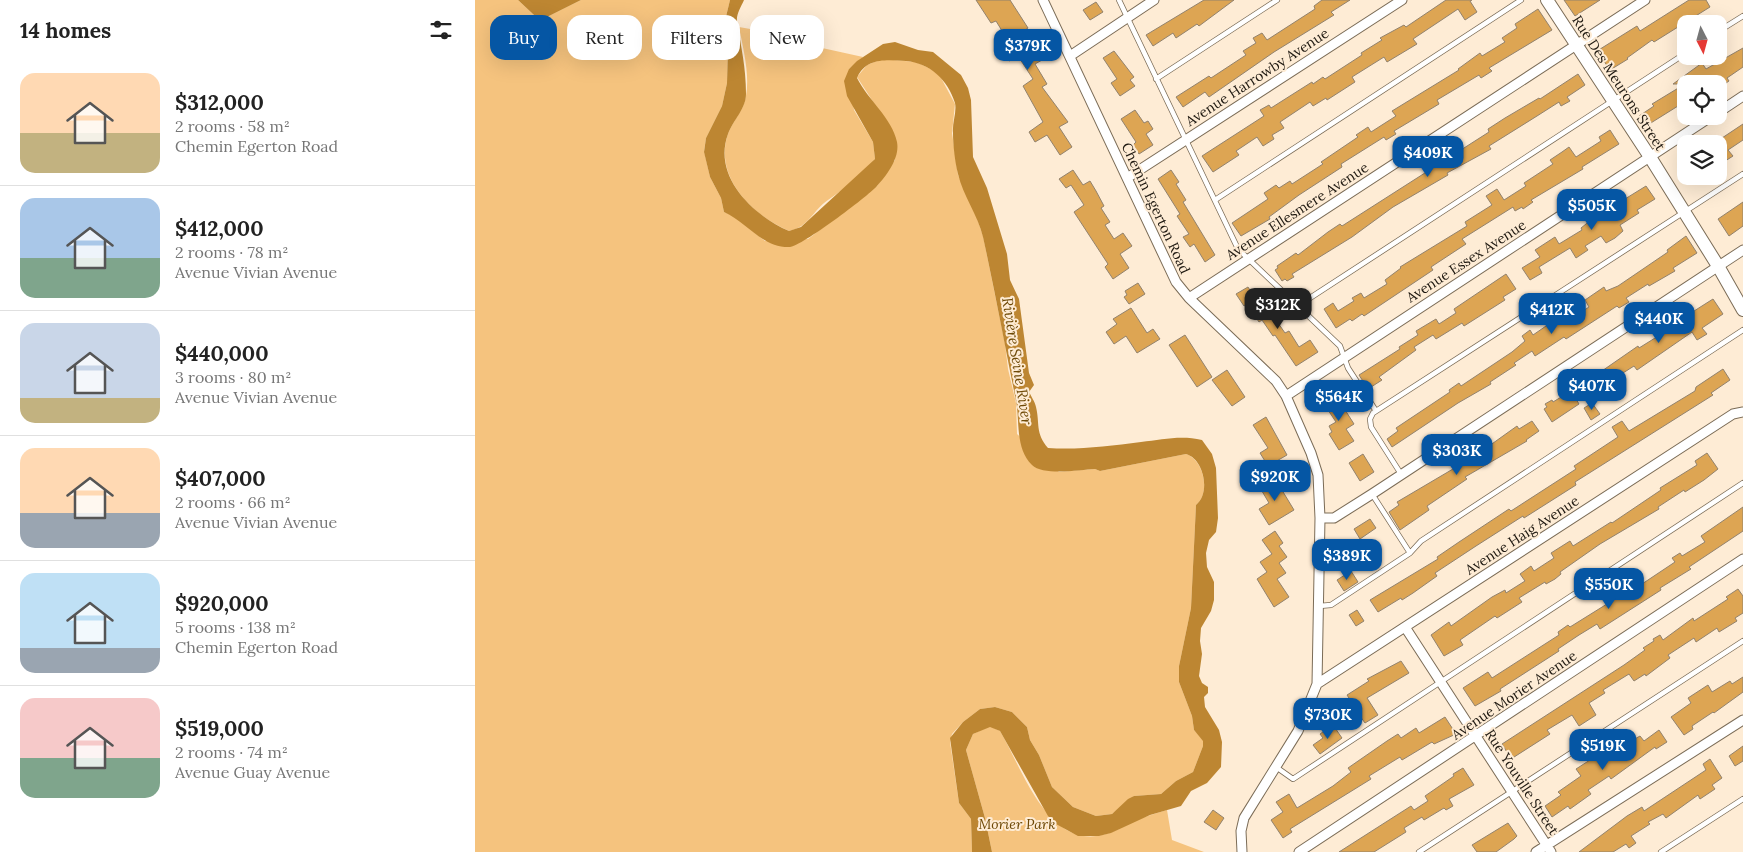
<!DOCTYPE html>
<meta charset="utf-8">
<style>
:root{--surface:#fff;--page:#f2f2f2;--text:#222;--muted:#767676;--line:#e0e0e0;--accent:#0556a4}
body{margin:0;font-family:Lora,serif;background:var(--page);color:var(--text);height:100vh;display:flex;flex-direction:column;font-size:19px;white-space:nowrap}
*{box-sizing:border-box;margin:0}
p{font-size:16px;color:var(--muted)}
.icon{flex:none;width:28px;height:28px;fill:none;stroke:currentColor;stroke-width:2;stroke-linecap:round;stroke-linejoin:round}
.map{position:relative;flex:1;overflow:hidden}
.drawer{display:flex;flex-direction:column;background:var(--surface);width:475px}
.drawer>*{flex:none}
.guide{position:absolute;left:15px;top:15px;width:475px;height:45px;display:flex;gap:10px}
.needle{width:32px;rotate:174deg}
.tools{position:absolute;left:1202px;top:15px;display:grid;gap:10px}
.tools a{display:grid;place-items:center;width:50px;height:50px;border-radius:10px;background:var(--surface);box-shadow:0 5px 20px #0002;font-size:25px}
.price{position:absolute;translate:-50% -42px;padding:0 11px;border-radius:10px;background:var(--accent);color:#fff;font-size:16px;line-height:32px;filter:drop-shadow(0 1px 2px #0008)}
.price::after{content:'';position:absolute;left:50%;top:30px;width:15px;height:11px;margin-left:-8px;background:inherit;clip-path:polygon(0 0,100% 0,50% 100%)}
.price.active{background:#222;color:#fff}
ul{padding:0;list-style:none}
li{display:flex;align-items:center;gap:15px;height:125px;padding:0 20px}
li+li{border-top:1px solid var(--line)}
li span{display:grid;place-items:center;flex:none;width:140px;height:100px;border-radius:15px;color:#555}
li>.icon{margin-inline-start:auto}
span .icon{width:60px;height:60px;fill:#fffc;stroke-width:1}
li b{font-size:21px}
h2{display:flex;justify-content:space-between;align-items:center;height:60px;padding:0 20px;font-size:21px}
.pill{padding:0 18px;border-radius:15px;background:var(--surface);box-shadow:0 5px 20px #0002;font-size:18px;line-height:45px}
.pill.active{background:var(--accent);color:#fff}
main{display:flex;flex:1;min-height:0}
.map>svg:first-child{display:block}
.green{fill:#f5c37e}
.water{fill:#bd8632}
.building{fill:#dda553;stroke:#92826d}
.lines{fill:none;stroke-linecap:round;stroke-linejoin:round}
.lane-casing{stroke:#7b6c57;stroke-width:6}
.street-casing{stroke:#7b6c57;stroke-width:11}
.secondary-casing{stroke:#7b6c57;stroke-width:14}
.lane{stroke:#fff;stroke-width:4.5}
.street{stroke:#fff;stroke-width:9}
.secondary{stroke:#fff;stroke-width:12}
.labels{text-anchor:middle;stroke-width:4;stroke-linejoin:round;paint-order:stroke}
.street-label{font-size:14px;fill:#1e1810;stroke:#feecd5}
.park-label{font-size:14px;font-style:italic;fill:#6d4704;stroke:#feecd5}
.water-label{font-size:15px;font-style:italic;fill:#6e4906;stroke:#feecd5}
</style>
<main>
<section class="drawer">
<h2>14 homes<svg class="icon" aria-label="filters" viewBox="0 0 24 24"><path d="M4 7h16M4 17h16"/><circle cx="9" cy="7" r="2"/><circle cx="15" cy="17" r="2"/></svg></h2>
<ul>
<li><span style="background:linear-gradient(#ffd9b3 60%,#c2b280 0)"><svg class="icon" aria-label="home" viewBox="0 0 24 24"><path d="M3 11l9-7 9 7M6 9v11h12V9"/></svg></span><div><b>$312,000</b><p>2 rooms · 58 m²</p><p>Chemin Egerton Road</p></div></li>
<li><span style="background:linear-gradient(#a9c7e8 60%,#7fa58c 0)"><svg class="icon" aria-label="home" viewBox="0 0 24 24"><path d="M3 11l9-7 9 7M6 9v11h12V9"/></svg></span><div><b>$412,000</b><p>2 rooms · 78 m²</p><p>Avenue Vivian Avenue</p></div></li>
<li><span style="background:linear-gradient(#c9d6e8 75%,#c2b280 0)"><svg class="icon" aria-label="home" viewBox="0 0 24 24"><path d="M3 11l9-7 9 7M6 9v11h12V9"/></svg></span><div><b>$440,000</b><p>3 rooms · 80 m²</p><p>Avenue Vivian Avenue</p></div></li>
<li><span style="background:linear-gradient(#ffd9b3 65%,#9aa5b1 0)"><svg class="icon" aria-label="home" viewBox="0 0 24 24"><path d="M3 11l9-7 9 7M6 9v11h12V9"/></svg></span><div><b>$407,000</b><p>2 rooms · 66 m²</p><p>Avenue Vivian Avenue</p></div></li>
<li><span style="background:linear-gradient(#bfe0f5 75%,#9aa5b1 0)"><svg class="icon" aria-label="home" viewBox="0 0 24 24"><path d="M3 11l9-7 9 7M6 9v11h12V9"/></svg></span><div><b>$920,000</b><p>5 rooms · 138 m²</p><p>Chemin Egerton Road</p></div></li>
<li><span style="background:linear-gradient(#f6c9c9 60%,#7fa58c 0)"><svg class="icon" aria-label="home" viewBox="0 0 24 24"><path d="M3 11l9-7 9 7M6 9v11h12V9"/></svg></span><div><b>$519,000</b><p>2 rooms · 74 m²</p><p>Avenue Guay Avenue</p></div></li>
</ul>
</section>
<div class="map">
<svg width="1268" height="852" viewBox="0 0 1268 852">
<rect width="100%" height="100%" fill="#feecd5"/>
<path class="green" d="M0,0H43L59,15L70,18L106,0H255L249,25L253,46L252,83L247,106L231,138L229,151L235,177L246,198L249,212L259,216L290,241L333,239L402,186L420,160L419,134L382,77L392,65L407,59L441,62L456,69L465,76L480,104L477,133L483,175L500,212L508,236L530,344L533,369L541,403L542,434L584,472L620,469L625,471L711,454C729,460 736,493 721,505L716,608L704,666V682L717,716L719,730L728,740V746L718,772L701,781L686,794L659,796L637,814L621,816L598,807L577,787L564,755L555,740L552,727L537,712L520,707L505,709L488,722L477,734L475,742L484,803L496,819L497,852H0Z
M264,27L303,34L329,44L388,57L374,69L379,110L398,142L400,159C387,175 369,189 353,200C338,210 334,227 314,231C279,216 240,179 252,137C256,122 269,111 271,96C275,74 268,48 264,27Z
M515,726L525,731C547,768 572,848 627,835C638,833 649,826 659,821C669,817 681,813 692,810L697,840L729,852H517L510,818L491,750L498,734Z"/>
<path class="water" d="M43,0H106L70,18L59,15Z
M255,0H269C266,7 261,14 262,22C266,47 271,67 271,94C271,109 258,120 253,134C237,177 279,216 314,231L326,227L400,159L398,142L372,96L369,81L374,69L382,61L408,44L420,42L443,50L458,52L486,75L493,88L496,100L498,157L512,188L532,254L535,280L544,299L554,373L559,385L554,392C556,396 560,402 561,407C565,423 560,433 573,448C604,450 634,446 666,442C687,440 705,435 727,440L737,454L741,468L743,518L741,532L734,540L731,553L732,567L739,582V600L736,611L726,628L725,641L727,654L724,676L727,683L733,687V693L729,697L730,707L744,730L747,742L746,767L732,783L716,791L706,806L675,815L636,833L624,836H603L581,824L573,816L525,731L515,727L498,734L491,750L510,818L517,852H497L496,819L484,803L475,738L488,722L505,709L520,707L537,712L552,727L555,740L564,755L577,787L598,807L621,816L637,814L653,799L659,796L686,794L701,781L718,772L728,746V741L719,730L717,716L704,682V666L716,608L721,505C736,493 729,459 711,454L625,471L620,469C605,470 568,476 557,465C540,448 545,421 541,401C530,346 520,292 508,237C503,215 488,196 483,174C480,162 478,145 478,133C477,123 482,112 480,103C473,80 455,63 431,61C412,60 391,57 382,78C393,100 417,118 422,142C425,158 412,175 402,186C392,197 327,246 315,247C287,248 272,222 249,212L246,198L235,177L229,152L231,138L247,106L252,83L253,46L249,25Z"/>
<path class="building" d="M501,0H535L553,28L545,33L557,51L560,49L567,60L560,64L572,84L567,87L593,122L584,127L597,147L585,155L572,135L560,142L554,132L568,122L548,86L558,79L543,56L534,61L529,52L537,47L521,21L516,23Z
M729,0H759L724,26L722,24L701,38L698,33L678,46L671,35Z
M847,0H875L856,12L859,15L799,52L734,97L730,92L708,107L701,97L734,76L736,78L771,55L768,51L781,43L778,38L787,33L792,40L840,9L839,6Z
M971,0H997L995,1L1002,12L990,20L983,9L938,39L942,44L912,62L909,57L877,77L880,82L852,100L851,98L838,106L835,102L805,122L809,128L797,135L799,139L788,146L782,137L761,151L764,155L738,172L727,156L789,116L785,110L794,105L796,108L837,82L838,84L848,77L850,79L887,55L886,53L907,40L905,38L929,25L931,27Z
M1089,0H1125L1100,16Z
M1214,0H1231L1235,7L1179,42L1177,40L1152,58L1153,59L1135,70L1122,51L1162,26L1165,31Z
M621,2L628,12L615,20L608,10Z
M1063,9L1077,30L1014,68L1017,71L1006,78L1004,75L962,100L964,104L919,131L921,134L911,140L909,137L866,164L867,167L824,195L794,217L795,219L766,236L757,223L793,199L789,193L801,185L804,188L815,181L817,184L848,164L846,162L883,137L881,135L893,127L896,132L921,116L917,111L984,70L983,69L1005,53L1007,56L1030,42L1027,38L1042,28L1040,24Z
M1268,48V67L1252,78L1254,81L1245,87L1244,84H1211V101L1171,126L1164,116L1179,106L1177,104L1205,87L1203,84H1198L1227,63L1231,69Z
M639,51L659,77L655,80L660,86L645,96L636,83L642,79L628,58Z
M1103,74L1110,85L1092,97L1095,101L1086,106L1084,102L1062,116L1014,146L1016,149L972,173L973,175L918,207L877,237L817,274L819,277L812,281L810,279L807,281L800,270L803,268L802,266L821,253L823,255L853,232L865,224L867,226L1014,132L1013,129L1030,118L1064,98L1065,99Z
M660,110L669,123L673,121L678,129L671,134L678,145L664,154L658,145L661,142L646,119Z
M1268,124V140L1253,150L1258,156L1244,165V140Z
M1135,130L1144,144L1107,167L1108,169L1056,200L1058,202L1048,209L1047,207L1040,211L1038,207L987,239L991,244L956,267L958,270L889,316L887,314L877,321L875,319L861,328L849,309L858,303L863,311L879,301L877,298L886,293L889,298L912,284L910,280L926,268L925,267L992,226L990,222L1017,205L1011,196L1022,189L1029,200L1051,186L1049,183L1078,164L1075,160L1087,152L1094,147L1101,157L1126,141L1124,137Z
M598,170L608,185L615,181L621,191L629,206L626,208L635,222L630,225L639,239L648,233L657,246L645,254L654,268L638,279L630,267L633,264L599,212L609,205L596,185L591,188L584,179Z
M696,170L704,182L701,184L711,200L708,202L740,255L730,262L719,244L715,247L708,237L714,234L702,216L705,214L683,179Z
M1171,186L1180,199L1162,210L1164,213L1145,225L1148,231L1140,238L1131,243L1126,236L1110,246L1113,250L1101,258L1095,248L1064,267L1067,273L1055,280L1047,268L1065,257L1060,250L1080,237L1084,244L1107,230L1106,228L1116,220Z
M1268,202V226L1254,236L1243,219Z
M1211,236L1222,253L1198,268L1200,271L1174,286L1173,284L1151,298L1154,302L1144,308L1142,306L1091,339L1089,337L1060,356L1057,351L1039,363L1041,365L1015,382L1016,384L983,403L917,447L912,439L923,431L921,428L975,392L974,390L984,383L986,386L1037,352L1050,341L1047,336L1055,330L1058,335L1087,315L1091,322L1114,307L1110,300L1129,287L1131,291L1143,286L1193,252L1192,250Z
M1031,274L1041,289L1028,297L1030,300L989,326L987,323L961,339L958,335L939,347L941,350L904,377L907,380L893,389L884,375L925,349L924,347L943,335L941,331L961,319L964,324L981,313L979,309Z
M663,283L670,294L654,304L649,297L652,295L650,291Z
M773,287L786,308L790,306L800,321L801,320L810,333L814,331L824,347L835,340L843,352L821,366L800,335L798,336L787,320L784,322L772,304L769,306L761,294Z
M1238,299L1248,314L1227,328L1232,334L1222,340L1217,332L1162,370L1159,366L1118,392L1111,382L1163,346L1164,348L1209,320L1208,318Z
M656,308L672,333L678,329L685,339L662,353L651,336L639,344L631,332L642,324L638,319Z
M710,335L737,377L722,387L694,345Z
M1248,369L1255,380L1236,393L1238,395L1100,482L1101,485L1049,518L1048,516L1001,546L960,573L962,576L938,593L927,600L926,598L903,612L895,600L963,559L962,557L984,542L1034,509L1036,511L1101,469L1099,466L1143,437L1137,427L1147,421L1154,431L1220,391L1221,387Z
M752,370L770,397L757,406L737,380Z
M1096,391L1104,404L1077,422L1069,409L1072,407L1070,404L1077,400L1078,402Z
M861,392L867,401L865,402L879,424L871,429L879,441L864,450L854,434L857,432L854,426L861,422L847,401Z
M1117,403L1125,414L1116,420L1109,408Z
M791,417L812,455L793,466L785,453L793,448L778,425Z
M1057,421L1064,431L1051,440L1052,441L990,477L992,479L952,506L954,510L925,530L914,512L924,505L922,502L1000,456L1042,426L1044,429Z
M1232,453L1243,469L1229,480L1210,492L1209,490L1183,507L1184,509L1125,544L1085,572L1086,574L1080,579L1071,584L1070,582L1044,598L1047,602L1022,618L1020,616L985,640L988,645L969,656L956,635L974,622L976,626L1017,597L1030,590L1031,593L1050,581L1045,574L1056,566L1059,571L1079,558L1076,553L1095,541L1098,546L1136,522L1137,523L1186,490L1185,488L1222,465L1220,461Z
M888,454L899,472L885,481L874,463Z
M799,477L819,510L794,525L784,509L794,503L784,486Z
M1268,507V531L1214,567L1216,569L1185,588L1186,590L1125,629L1122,624L1104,635L1083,649L1084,651L1025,689L1026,691L1000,706L988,688L1013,672L1017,678L1084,635L1083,632L1093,625L1095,627L1148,594L1149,596L1200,562L1197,558L1205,553L1207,556L1230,542L1226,536Z
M895,519L901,528L885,539L879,529Z
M800,531L808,543L804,546L812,557L804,563L811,573L802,579L814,597L799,607L782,579L792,572L785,562L797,554L787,540Z
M886,542L895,557L879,567L871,551Z
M876,571L883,582L869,591L862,580Z
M1263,589L1268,596V613L1260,618L1262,621L1244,632L1242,628L1221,642L1219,638L1193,655L1195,658L1171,676L1170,674L1159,681L1154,674L1128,690L1130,693L1114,703L1121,715L1104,726L1097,715L1072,730L1075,734L1036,759L1027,744L1149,665L1170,650L1168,648L1179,641L1178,639L1185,635L1188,640L1218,618L1219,621L1253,599L1251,597Z
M882,610L889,621L881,626L874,615Z
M926,661L934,673L892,698L903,715L890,723L885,716L866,729L856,715L857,709L874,698L872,695L894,681L892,679Z
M1268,677V692L1239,713L1238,712L1217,726L1218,729L1209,735L1196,717L1216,703L1213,698L1233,685L1237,692L1255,681L1257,684Z
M970,717L981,734L959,744L957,742L927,760L925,757L894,776L896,779L815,829L817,832L808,838L796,820L808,812L801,802L814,794L822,808L858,786L876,772L873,768L912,741L923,734L926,738L941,728L944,733Z
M858,725L867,738L845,754L838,745L848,738L845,734Z
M1184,730L1192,742L1181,749L1180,747L1136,779L1134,776L1113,790L1116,794L1095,809L1093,806L1077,817L1070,806L1086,795L1083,792L1106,776L1101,769L1129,751L1132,755L1165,736L1169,741Z
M1268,746V761L1260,766L1254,756Z
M1235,759L1247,778L1237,785L1240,789L1225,799L1223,795L1191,818L1188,814L1173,822L1175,824L1156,836L1161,843L1154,848L1151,844L1138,852H1104L1152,816L1167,807L1169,811L1231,770L1228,764Z
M988,768L999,785L974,799L978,806L971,810L969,808L949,820L947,817L929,828L931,832L899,852H864L936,806L939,810L953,801L950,796L979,776L978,774Z
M738,810L749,818L741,830L729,822Z
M1033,823L1042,836L1039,839L1021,852H1002L997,845Z"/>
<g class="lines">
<g class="lane-casing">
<path id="lane" d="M644,0L763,249L865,346L873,368L901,411
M1244,31L1268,16
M681,79L802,0
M740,200L1046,0
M825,308L835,298L1211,53
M926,474L896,427L895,419L898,413L1268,174
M897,494L935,553
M844,606L856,605L935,553L946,541L1268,330
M801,767L818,779L1268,483
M944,852L1268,641
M1186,852L1268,799"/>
</g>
<g class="street-casing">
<path id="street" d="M568,0L701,282L714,298L801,381L811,396L836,453L843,475L845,518L842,684L823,731L769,818L766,831L767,852
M595,56L679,0
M1244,112L1268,96
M652,178L927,0
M714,298L1170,0
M811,396L1237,116
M845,518H859L897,494L1268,250
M930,627L1076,852
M842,684L1258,414L1268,412
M824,852L1268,559
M1061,852L1268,720"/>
</g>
<g class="secondary-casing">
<path id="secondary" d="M1072,0L1175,157L1243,266L1268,310"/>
</g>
<use href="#lane" class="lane"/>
<use href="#street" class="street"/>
<use href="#secondary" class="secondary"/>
</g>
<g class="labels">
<g class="street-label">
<text transform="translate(782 77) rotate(-33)" y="5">Avenue Harrowby Avenue</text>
<text transform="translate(1144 83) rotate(57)" y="5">Rue Des Meurons Street</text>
<text transform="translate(681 208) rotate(65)" y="5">Chemin Egerton Road</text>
<text transform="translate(822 211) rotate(-33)" y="5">Avenue Ellesmere Avenue</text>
<text transform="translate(991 261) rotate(-33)" y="5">Avenue Essex Avenue</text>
<text transform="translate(1047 535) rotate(-33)" y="5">Avenue Haig Avenue</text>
<text transform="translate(1039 695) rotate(-34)" y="5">Avenue Morier Avenue</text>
<text transform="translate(1047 782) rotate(57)" y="5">Rue Youville Street</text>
</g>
<g class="park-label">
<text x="542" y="829">Morier Park</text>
</g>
<g class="water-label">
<text transform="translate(542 361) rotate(81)" y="5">Rivière Seine River</text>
</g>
</g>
</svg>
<div class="tools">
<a><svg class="needle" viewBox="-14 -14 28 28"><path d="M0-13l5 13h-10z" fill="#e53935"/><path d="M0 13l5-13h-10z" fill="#767676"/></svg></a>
<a><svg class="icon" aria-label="locate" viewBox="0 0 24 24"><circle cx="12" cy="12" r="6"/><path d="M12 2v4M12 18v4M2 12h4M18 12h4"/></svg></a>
<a><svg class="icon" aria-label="layers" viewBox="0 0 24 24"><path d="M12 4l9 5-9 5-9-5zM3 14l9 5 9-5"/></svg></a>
</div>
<b class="price" style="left:553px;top:71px">$379K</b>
<b class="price" style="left:953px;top:178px">$409K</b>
<b class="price" style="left:1117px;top:231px">$505K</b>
<b class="price active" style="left:803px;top:330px">$312K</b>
<b class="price" style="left:1077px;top:335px">$412K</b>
<b class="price" style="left:1184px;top:344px">$440K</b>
<b class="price" style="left:1117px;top:411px">$407K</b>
<b class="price" style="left:864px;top:422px">$564K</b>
<b class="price" style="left:982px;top:476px">$303K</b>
<b class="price" style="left:800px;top:502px">$920K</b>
<b class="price" style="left:872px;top:581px">$389K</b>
<b class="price" style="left:1134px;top:610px">$550K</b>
<b class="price" style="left:853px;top:740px">$730K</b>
<b class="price" style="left:1128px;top:771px">$519K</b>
<div class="guide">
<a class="pill active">Buy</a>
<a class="pill">Rent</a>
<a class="pill">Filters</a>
<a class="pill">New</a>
</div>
</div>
</main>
